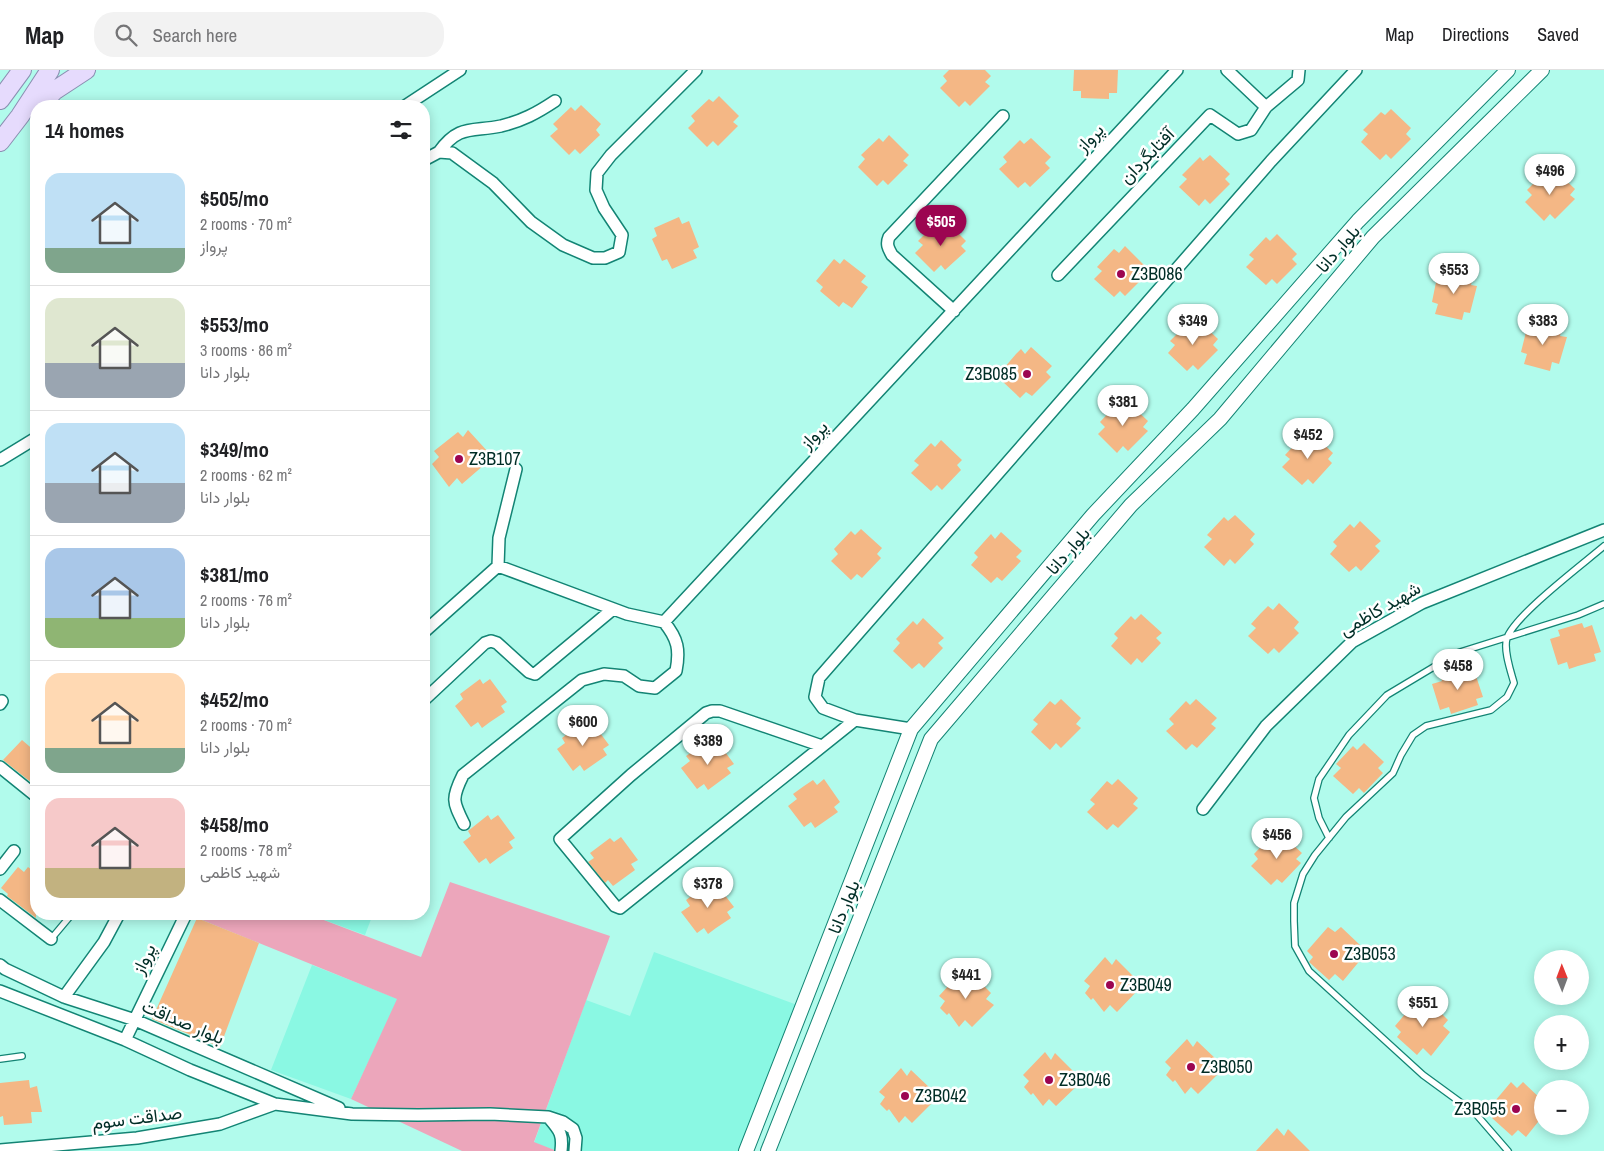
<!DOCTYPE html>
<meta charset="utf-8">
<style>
:root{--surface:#fff;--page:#f2f2f2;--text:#202124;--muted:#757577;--line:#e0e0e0;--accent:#9c0551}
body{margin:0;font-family:"Archivo Narrow",Vazirmatn,sans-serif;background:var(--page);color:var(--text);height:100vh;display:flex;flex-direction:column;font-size:19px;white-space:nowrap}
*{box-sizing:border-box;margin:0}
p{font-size:16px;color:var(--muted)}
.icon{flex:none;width:28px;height:28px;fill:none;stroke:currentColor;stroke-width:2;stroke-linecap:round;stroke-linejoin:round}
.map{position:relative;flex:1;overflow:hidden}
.side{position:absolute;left:30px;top:30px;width:400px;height:820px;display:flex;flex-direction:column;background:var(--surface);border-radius:20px;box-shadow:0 2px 12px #0003}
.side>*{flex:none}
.needle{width:32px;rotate:359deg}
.controls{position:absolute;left:1534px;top:880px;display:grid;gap:10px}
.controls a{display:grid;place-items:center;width:55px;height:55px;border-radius:50%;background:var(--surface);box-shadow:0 2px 12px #0003;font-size:25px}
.price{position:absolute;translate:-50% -42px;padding:0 11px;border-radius:18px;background:#fff;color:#222;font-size:16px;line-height:32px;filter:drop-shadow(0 1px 2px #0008)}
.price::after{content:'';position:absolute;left:50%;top:30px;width:15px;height:11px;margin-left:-8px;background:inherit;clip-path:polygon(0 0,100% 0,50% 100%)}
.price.on{background:var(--accent);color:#fff}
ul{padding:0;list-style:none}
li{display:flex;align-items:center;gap:15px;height:125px;padding:0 15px}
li+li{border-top:1px solid var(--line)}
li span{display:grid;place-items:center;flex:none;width:140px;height:100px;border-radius:15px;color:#555}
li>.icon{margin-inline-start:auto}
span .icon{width:60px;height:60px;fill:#fffc;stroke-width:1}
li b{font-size:21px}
h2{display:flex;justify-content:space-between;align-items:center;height:60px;padding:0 15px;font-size:21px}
header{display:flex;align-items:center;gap:30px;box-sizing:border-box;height:70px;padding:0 25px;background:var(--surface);border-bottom:1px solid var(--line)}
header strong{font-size:24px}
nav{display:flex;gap:28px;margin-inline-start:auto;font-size:18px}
.search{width:350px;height:45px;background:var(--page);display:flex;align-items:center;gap:12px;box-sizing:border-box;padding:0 18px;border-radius:20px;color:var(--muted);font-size:19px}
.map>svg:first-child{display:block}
.built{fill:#8af8e3}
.green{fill:#eca6bb}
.building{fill:#f4b785}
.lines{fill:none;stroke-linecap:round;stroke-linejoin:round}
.service-casing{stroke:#138474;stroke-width:8}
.minor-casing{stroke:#138474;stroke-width:14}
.tertiary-casing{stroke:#138474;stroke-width:16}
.primary-casing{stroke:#8b8eb1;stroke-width:20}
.service{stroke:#fff;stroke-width:5.5}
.minor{stroke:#fff;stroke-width:11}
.tertiary{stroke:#fff;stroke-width:14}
.primary{stroke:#e6dbfd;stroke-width:18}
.poi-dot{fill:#9c0551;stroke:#fff;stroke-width:2}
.labels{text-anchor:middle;stroke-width:5;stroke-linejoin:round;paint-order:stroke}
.street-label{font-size:18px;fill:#002d26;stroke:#fff}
.poi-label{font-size:18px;fill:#002d26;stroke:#fff;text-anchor:start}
</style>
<header>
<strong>Map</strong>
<div class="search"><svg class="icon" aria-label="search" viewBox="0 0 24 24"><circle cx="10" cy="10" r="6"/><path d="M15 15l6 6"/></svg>Search here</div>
<nav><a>Map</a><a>Directions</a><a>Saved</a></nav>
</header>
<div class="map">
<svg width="1604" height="1081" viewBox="0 0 1604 1081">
<rect width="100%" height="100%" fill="#b1fbec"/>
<path class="built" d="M308,844H373L365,865Z
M654,882L800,936L747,1081H557L534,1073L586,930L630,946Z
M312,895L398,929L351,1029L271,1000Z"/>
<path class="green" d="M450,812L610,866L534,1072L557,1081H462L351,1029L397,929L197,848L198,844H308L421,887Z"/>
<path class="building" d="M949,0H985L991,6L985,12L990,16L970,36L965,31L959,37L940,18L947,11L943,6Z
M1074,0H1118L1117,23H1109V29L1081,28V21H1073Z
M719,26L739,46L733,52L738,56L718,76L713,71L707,77L688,58L695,51L691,46L709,29L713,32Z
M581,35L601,54L596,60L600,65L580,84L575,79L569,85L550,66L558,59L553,54L571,37L575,41Z
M1391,39L1411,58L1406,64L1411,69L1391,89L1386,84L1380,90L1361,72L1368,64L1363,60L1381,42L1385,45Z
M889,65L909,85L903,91L908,95L888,115L883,110L877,116L858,97L865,89L861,85L879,68L883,72Z
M1031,68L1051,87L1045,93L1050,98L1030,117L1025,112L1018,118L999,99L1007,92L1003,87L1020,70L1024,74Z
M1210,85L1230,104L1225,109L1230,114L1210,134L1205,129L1199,136L1179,117L1187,109L1182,105L1200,87L1203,91Z
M1555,100L1575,119L1570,125L1575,129L1555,149L1550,144L1544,151L1525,132L1532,125L1527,120L1545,102L1549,106Z
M679,147L682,154L689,151L699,177L693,180L697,188L672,199L667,189L662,191L652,169L657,166L654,158Z
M946,151L966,171L961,176L966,181L945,200L941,195L934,202L915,183L923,175L918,171L936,153L940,157Z
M1277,164L1297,184L1292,189L1297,194L1277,214L1272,209L1266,215L1246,197L1254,189L1249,185L1266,167L1270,171Z
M1125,176L1145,196L1140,201L1145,206L1125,226L1120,221L1114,227L1094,209L1102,201L1097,197L1114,179L1119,183Z
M834,189L840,194L844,189L866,206L861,212L868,217L852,238L843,232L839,237L820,221L823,217L816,211Z
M1445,201L1473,207L1471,215L1477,216L1470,243L1464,242L1462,250L1435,244L1438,234L1432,232L1435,217L1437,208L1443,210Z
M1198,250L1218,269L1213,275L1218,280L1198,300L1193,295L1187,301L1168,283L1175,275L1170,271L1188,253L1192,257Z
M1535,251L1562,258L1560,266L1567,267L1559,294L1552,292L1550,301L1524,294L1527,284L1521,282L1527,258L1533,260Z
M1031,277L1052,296L1046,302L1051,307L1032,326L1026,322L1020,328L1001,310L1008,302L1004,298L1016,284L1021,279L1025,284Z
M1128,332L1148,351L1143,357L1148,361L1128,381L1123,376L1117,383L1098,364L1105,357L1100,352L1117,334L1122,338Z
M468,360L489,383L480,390L484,395L462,414L457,408L449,417L432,394L439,387L434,381L458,362L463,367Z
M1313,364L1333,383L1328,389L1332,393L1313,414L1308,409L1302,415L1282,397L1290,389L1285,385L1302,367L1306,370Z
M941,370L962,390L957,395L961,400L942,420L937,415L931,421L911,403L919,395L914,391L931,373L935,377Z
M1235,445L1255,464L1250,470L1254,474L1235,494L1230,489L1224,496L1204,477L1212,469L1207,465L1224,447L1228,451Z
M1360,451L1381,471L1375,476L1380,481L1361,501L1356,496L1349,502L1330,484L1337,476L1333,472L1350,454L1354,458Z
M861,459L882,478L877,484L881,488L862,508L857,504L851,510L831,491L838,484L834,479L851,461L855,465Z
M1001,462L1022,481L1016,487L1021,491L1002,511L997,507L991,513L971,495L978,487L974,483L991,464L995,469Z
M1279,533L1299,552L1294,558L1299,563L1279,583L1274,578L1268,584L1248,566L1256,558L1251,554L1261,543L1268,536L1273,540Z
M1141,544L1162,563L1156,568L1161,573L1142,593L1137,588L1131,595L1111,576L1118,568L1114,564L1131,546L1135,550Z
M923,548L944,568L938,573L943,578L924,598L919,593L912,599L893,581L900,573L896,569L913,551L917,555Z
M1582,553L1584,558L1592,555L1601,582L1594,584L1596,591L1578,596L1569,599L1567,592L1558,595L1550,569L1560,566L1558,560Z
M1464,597L1466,603L1474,600L1483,627L1476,629L1478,635L1451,644L1449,637L1440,640L1432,614L1442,611L1440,605Z
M480,609L483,614L490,609L507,632L501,636L505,642L490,652L482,658L478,652L471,657L455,636L463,629L460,624Z
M1061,629L1081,648L1076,654L1081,658L1061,678L1056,673L1050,680L1031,662L1038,654L1033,650L1050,631L1055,635Z
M1196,629L1217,648L1211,654L1216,658L1197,678L1192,674L1186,680L1166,661L1174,654L1169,649L1186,631L1190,635Z
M592,652L609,675L603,679L607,685L584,701L580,695L573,701L557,679L565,673L562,668L582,653L585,657Z
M22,670L36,682V710L32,713L3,690Z
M717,671L734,694L727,698L731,703L708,720L704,714L697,719L681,698L690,691L686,686L707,672L710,676Z
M1364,673L1384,692L1378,698L1383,703L1364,723L1359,718L1353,724L1333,706L1341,698L1336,694L1353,676L1357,680Z
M824,709L840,732L834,737L838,742L815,758L811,752L804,757L788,736L797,729L793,724L804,716L813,710L817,715Z
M1118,709L1138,728L1133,734L1138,738L1118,758L1113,754L1107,760L1087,742L1095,734L1090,730L1099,720L1107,711L1112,715Z
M488,745L491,750L498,745L515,768L509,772L513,778L498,788L490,794L486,788L479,793L463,772L471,766L468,761Z
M1281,764L1302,783L1296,789L1301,793L1282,813L1277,809L1271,815L1251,796L1258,789L1254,784L1271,766L1275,770Z
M621,767L638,790L631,794L635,800L613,816L608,810L605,813L588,792L594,788L590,783L610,768L614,772Z
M18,797L24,802L28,797L36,803V848L7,826L8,824L1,818Z
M706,815L710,820L717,815L734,837L727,842L731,848L716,858L708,864L704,858L697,863L681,842L690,836L686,830Z
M197,848L259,873L220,977L152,949Z
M1328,857L1335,862L1341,857L1360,875L1355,881L1362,888L1343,911L1335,904L1329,910L1309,892L1313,887L1307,881Z
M1105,887L1112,895L1116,889L1135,908L1130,914L1138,920L1117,942L1110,935L1104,942L1093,928L1091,930L1085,923L1090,916L1084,911Z
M961,902L967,910L972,904L991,923L986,929L994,935L972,957L965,950L959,957L949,943L947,945L940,938L945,931L939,926Z
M1416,931L1422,937L1429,931L1448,950L1443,956L1450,962L1431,986L1423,978L1417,985L1397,967L1401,962L1395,956Z
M1187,969L1193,977L1197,971L1217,990L1212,996L1220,1002L1198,1024L1191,1017L1185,1024L1175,1010L1173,1012L1166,1005L1171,998L1165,992Z
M1045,982L1051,990L1055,983L1075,1003L1070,1009L1078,1015L1056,1036L1049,1029L1043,1036L1033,1023L1031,1025L1024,1017L1029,1011L1023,1005Z
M901,998L907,1006L911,1000L931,1019L926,1025L934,1031L912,1053L905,1046L899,1053L889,1039L887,1041L880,1034L885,1027L879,1022Z
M29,1010L30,1018L37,1016L42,1042H31L32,1053L4,1055L3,1046L0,1047V1013Z
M1511,1012L1517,1018L1523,1012L1542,1030L1537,1037L1542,1041V1047L1526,1067L1518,1060L1512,1066L1492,1048L1496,1043L1490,1037Z
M1277,1058L1284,1066L1288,1059L1310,1081H1256Z"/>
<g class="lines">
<g class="service-casing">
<path id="service" d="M1329,768L1319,748L1314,728L1319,709L1349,665L1387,625L1457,583L1578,545L1604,534
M51,869L72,844
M0,989L22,986
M1508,1081L1475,1043L1423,1005L1309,901L1295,876L1294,851V833L1303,804L1315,785L1346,747L1393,703L1401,685L1413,665L1426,656L1491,640L1507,627L1514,613C1511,602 1503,580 1507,568C1515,545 1583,494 1604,476"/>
</g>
<g class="minor-casing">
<path id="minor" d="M1227,0L1266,37L1298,10L1299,0
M405,36L460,0
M439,82C459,54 472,62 501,56C522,51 537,43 555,31
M424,90L439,82L452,83L493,113L531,152L563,175L593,188H605L619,182L622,165L604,138L596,120L597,103L611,85L696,0
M1058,205L1210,45L1238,64L1251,60L1266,37
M954,241L892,185C888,178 886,174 889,167L1003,46
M0,390L36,368
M498,496L499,468L516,399
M424,562L498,496L627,544L664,552L1177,0
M424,630L485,573L491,571L497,573L529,602L535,604L613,539
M0,634L2,631
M911,659L855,650L823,638L815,627L819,608L1271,91L1356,0
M822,676L720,641H712L706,643L631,705L560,769L615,836L620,838L855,650
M0,697L36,726
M1203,739L1266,656L1352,572L1422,533L1604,460
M464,754C453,732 451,729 463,705L582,610L604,604L624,606L639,616L655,618L676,601C680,580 678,569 664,552
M0,799L14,781
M0,830L51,869
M0,895L5,899L64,927L135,950L339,1038
M0,921L125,970L190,1000L275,1034L352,1044L418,1045L490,1044L548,1047L563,1052L573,1059L576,1068L575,1081
M64,927L104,872L119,844
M125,970L186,844
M549,1048C560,1061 563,1064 561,1081
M0,1080L137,1068L220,1054L275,1034"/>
</g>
<g class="tertiary-casing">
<path id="tertiary" d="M746,1081L911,659L1093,445L1193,339L1358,151L1508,0
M768,1081L931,669L1131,435L1220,349L1373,167L1542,0"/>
</g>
<g class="primary-casing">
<path id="primary" d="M0,30L22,0
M40,36L54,21L86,0
M0,72L20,46L50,0"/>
</g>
<use href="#service" class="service"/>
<use href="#minor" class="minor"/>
<use href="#tertiary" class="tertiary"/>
<use href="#primary" class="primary"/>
</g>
<g class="poi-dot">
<circle cx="1121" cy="204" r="5"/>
<circle cx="1027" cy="304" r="5"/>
<circle cx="459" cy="389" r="5"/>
<circle cx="1334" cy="884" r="5"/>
<circle cx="1110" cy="915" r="5"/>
<circle cx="1191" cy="997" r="5"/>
<circle cx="1049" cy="1010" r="5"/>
<circle cx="905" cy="1026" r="5"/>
<circle cx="1516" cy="1039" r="5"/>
</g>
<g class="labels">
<g class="street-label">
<text transform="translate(1090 68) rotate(-47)" y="6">پرواز</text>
<text transform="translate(1147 86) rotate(-46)" y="6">آفتابگردان</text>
<text transform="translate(1338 179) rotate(-49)" y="6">بلوار دانا</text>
<text transform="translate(814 365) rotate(-47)" y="6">پرواز</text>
<text transform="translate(1068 481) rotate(-49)" y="6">بلوار دانا</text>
<text transform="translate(1380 539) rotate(-30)" y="6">شهید کاظمی</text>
<text transform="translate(844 837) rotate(-68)" y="6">بلوار دانا</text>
<text transform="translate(144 889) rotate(-64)" y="6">پرواز</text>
<text transform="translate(183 952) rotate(23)" y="6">بلوار صداقت</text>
<text transform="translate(137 1048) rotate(-7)" y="6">صداقت سوم</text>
</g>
<g class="poi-label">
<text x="1131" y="210">Z3B086</text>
<text x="1017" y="310" text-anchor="end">Z3B085</text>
<text x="469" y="395">Z3B107</text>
<text x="1344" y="890">Z3B053</text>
<text x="1120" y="921">Z3B049</text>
<text x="1201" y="1003">Z3B050</text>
<text x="1059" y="1016">Z3B046</text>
<text x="915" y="1032">Z3B042</text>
<text x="1506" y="1045" text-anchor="end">Z3B055</text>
</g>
</g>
</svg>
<div class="controls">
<a><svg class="needle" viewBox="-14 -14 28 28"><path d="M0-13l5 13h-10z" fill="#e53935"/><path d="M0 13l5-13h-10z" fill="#757577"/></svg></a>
<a>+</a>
<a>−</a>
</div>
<b class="price" style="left:1550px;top:126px">$496</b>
<b class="price on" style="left:941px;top:177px">$505</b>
<b class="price" style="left:1454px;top:225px">$553</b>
<b class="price" style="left:1193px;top:276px">$349</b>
<b class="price" style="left:1543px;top:276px">$383</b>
<b class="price" style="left:1123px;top:357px">$381</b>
<b class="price" style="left:1308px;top:390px">$452</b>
<b class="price" style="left:1458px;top:621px">$458</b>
<b class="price" style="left:583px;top:677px">$600</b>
<b class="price" style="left:708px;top:696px">$389</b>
<b class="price" style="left:1277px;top:790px">$456</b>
<b class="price" style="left:708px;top:839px">$378</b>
<b class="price" style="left:966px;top:930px">$441</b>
<b class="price" style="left:1423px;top:958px">$551</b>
<section class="side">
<h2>14 homes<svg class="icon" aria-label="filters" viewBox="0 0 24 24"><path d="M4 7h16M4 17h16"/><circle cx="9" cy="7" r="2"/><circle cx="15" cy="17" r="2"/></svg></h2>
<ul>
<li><span style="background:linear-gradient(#bfe0f5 75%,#7fa58c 0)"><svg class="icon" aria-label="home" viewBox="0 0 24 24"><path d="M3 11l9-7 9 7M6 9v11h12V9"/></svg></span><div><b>$505/mo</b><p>2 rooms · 70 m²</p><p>پرواز</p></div></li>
<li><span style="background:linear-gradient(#dfe7d0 65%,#9aa5b1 0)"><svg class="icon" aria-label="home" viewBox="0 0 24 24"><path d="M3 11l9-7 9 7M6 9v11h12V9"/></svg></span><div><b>$553/mo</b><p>3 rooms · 86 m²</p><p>بلوار دانا</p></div></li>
<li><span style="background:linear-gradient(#bfe0f5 60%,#9aa5b1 0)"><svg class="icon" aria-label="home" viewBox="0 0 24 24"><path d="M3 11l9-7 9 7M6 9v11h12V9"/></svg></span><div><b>$349/mo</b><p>2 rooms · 62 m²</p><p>بلوار دانا</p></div></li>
<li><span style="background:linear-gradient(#a9c7e8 70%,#8fb573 0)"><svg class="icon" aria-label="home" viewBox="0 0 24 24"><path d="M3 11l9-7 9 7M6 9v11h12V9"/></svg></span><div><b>$381/mo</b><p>2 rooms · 76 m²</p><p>بلوار دانا</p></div></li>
<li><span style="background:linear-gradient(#ffd9b3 75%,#7fa58c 0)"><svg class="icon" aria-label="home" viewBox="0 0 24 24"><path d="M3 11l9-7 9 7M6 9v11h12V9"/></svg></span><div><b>$452/mo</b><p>2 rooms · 70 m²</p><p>بلوار دانا</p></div></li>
<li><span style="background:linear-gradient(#f6c9c9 70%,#c2b280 0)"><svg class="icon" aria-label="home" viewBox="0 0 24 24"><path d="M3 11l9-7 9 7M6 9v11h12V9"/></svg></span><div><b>$458/mo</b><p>2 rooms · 78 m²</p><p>شهید کاظمی</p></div></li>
</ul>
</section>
</div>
